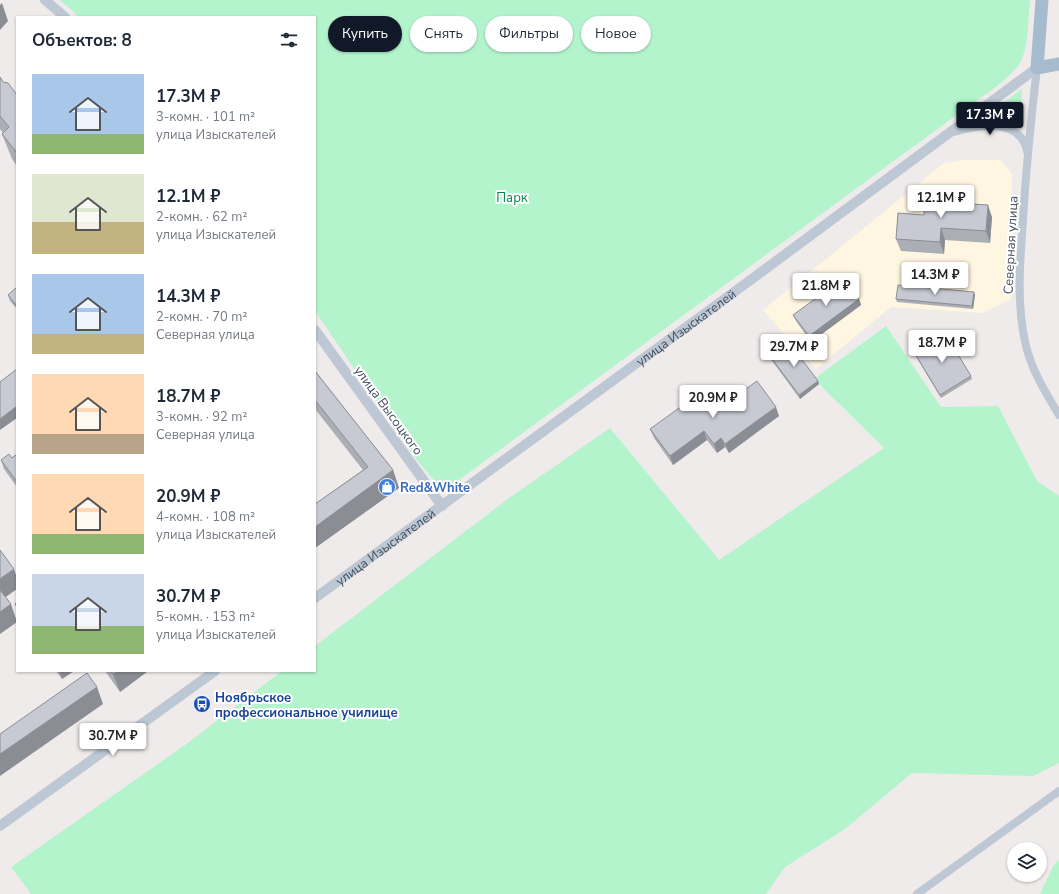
<!DOCTYPE html>
<html lang="ru">
<meta charset="utf-8">
<style>
:root{--surface:#fff;--page:#f2f2f3;--text:#1f2937;--muted:#747a83;--accent:#111827}
body{margin:0;font-family:"Nunito Sans",sans-serif;background:var(--page);color:var(--text);height:100vh;display:flex;flex-direction:column;font-size:15px;white-space:nowrap}
*{box-sizing:border-box;margin:0}
p{font-size:13px;color:var(--muted)}
.icon{flex:none;width:22px;height:22px;fill:none;stroke:currentColor;stroke-width:2;stroke-linecap:round;stroke-linejoin:round}
.map{position:relative;flex:1;overflow:hidden}
.details{position:absolute;left:16px;top:16px;width:300px;height:656px;display:flex;flex-direction:column;background:var(--surface);border-radius:0px;box-shadow:0 1px 3px #0004}
.details>*{flex:none}
.hud{position:absolute;left:328px;top:16px;width:380px;height:36px;display:flex;gap:8px}
.fabs{position:absolute;left:1007px;top:842px;display:grid;gap:8px}
.fabs a{display:grid;place-items:center;width:40px;height:40px;border-radius:50%;background:var(--surface);box-shadow:0 1px 3px #0004;font-size:20px}
.price{position:absolute;translate:-50% -34px;padding:0 9px;border-radius:4px;background:#fff;color:#222;font-size:13px;line-height:26px;filter:drop-shadow(0 1px 2px #0008)}
.price::after{content:'';position:absolute;left:50%;top:24px;width:12px;height:9px;margin-left:-6px;background:inherit;clip-path:polygon(0 0,100% 0,50% 100%)}
.price.on{background:var(--accent);color:#fff}
ul{padding:0;list-style:none}
li{display:flex;align-items:center;gap:12px;height:100px;padding:0 16px}
li span{display:grid;place-items:center;flex:none;width:112px;height:80px;border-radius:0px;color:#555}
li>.icon{margin-inline-start:auto}
span .icon{width:48px;height:48px;fill:#fffc;stroke-width:1}
li b{font-size:17px}
h2{display:flex;justify-content:space-between;align-items:center;height:48px;padding:0 16px;font-size:17px}
.chip{padding:0 14px;border-radius:18px;background:var(--surface);box-shadow:0 1px 3px #0004;font-size:14px;line-height:36px}
.chip.on{background:var(--accent);color:#fff}
.map>svg:first-child{display:block}
.commercial{fill:#fef6e0}
.green{fill:#b3f4cd}
.lines{fill:none;stroke-linecap:round;stroke-linejoin:round}
.minor{stroke:#bdc8d4;stroke-width:8}
.tertiary{stroke:#bdc8d4;stroke-width:10}
.primary{stroke:#a7bbcf;stroke-width:13}
.wall{fill:#abaeb5}
.shaded-wall{fill:#8b8d94}
.building{fill:#c7cad3;stroke:#8b8d94}
.labels{text-anchor:middle;stroke-width:4;stroke-linejoin:round;paint-order:stroke}
.park-label{font-size:13px;fill:#0b844a;stroke:#fff}
.street-label{font-size:13px;fill:#424f5b;stroke:#fff}
.shop-label{font-size:13px;font-weight:bold;fill:#366cbe;stroke:#fff;text-anchor:start}
.transit-label{font-size:13px;font-weight:bold;fill:#164399;stroke:#fff;text-anchor:start}
</style>
<div class="map">
<svg width="1059" height="894" viewBox="0 0 1059 894">
<rect width="100%" height="100%" fill="#efebeb"/>
<path class="commercial" d="M962,160H1001L1012,174L1011,299L982,313L891,307L816,369L763,310L944,163Z"/>
<path class="green" d="M60,0H1030C1028,19 1029,41 1022,59C1015,76 982,97 966,108L456,482L449,486L439,484L432,478L413,455L315,311V17H79Z
M1022,89L1021,130C1009,120 997,118 982,119Z
M886,326L941,407L998,406L1037,481L1059,496V763L1033,776L912,773L845,829L785,867L766,894H31L11,867L185,745L282,671H315V646L509,498L610,428L719,560L884,448L814,379Z
M1059,860V894H1040L1053,866Z"/>
<g class="lines">
<path class="minor" d="M1037,68C1031,119 1026,169 1023,220C1020,262 1016,304 1026,346C1032,371 1046,393 1059,415
M954,132C978,125 1020,117 1027,151
M917,894L1059,791"/>
<g class="tertiary">
<path d="M45,0L65,17"/>
<path d="M315,330L442,506"/>
<path id="s1" d="M315,598L741,287L1037,68"/>
<path d="M0,826L215,671"/>
</g>
<path class="primary" d="M1042,0L1037,68L1059,64"/>
</g>
<path class="wall" d="M0,77L3,82L17,95V166L12,159L2,134L3,133L0,129Z
M940,191L944,202L992,217L990,243L945,240L944,254L901,251L896,239L924,215Z
M17,287V309L10,301L8,295Z
M975,295L973,309L897,302L896,299Z
M859,299L861,305L811,342L796,321L793,315Z
M914,352L971,376L972,379L941,398L915,355Z
M769,355L818,381L819,384L800,399L770,358Z
M315,371L393,470L399,488L315,548V504L363,470L315,409Z
M725,404L779,416L729,453L725,447L717,453L707,440L673,465L654,438L650,429L701,409Z
M17,454V487L4,469L1,460L12,458Z
M56,671H74L62,679Z
M105,671H148L120,692Z"/>
<path class="shaded-wall" d="M2,3L8,21L0,30V5Z
M940,191L945,203L939,202Z
M988,205L992,217L990,243L986,231Z
M941,228L945,240L944,254L940,242Z
M974,292L975,295L973,309L972,306Z
M859,299L861,305L811,342L809,336Z
M818,381L819,384L800,399L799,395Z
M17,406V418L0,430V419Z
M776,407L779,416L729,453L725,444Z
M704,431L707,440L673,465L670,456Z
M721,438L725,447L717,453L714,444Z
M393,470L399,488L315,548V527Z
M14,569L17,578V589L3,599L0,590V579Z
M11,604L17,622L0,634V612Z
M59,671H74L62,679Z
M117,671H148L120,692L113,674Z
M97,687L103,704L0,776V754Z"/>
<path class="building" d="M0,77L3,82L8,83L17,95V153L2,134L9,127L0,116Z
M926,190L940,191L939,202L988,205L986,231L941,228L940,242L896,239L898,213L924,215Z
M844,278L859,299L809,336L793,315Z
M898,285L974,292L972,306L896,299Z
M17,287V306L8,295Z
M945,333L971,376L940,395L914,352Z
M788,341L818,381L799,395L769,355Z
M17,369V406L0,419V382Z
M315,371L393,470L315,527V504L368,467L315,400Z
M757,381L776,407L725,444L721,438L714,444L704,431L670,456L650,429L693,398L701,409L719,396L725,404Z
M9,454L12,458L17,454V482L1,460Z
M0,550L14,569L0,579Z
M0,590L11,604L0,612Z
M17,602V607L15,604Z
M111,671H117L113,674Z
M87,673L97,687L0,754V734Z"/>
<defs>
<g id="shop-disc" transform="scale(0.9)"><circle r="9.5" fill="#3f7fe0" stroke="#fff"/><path d="M-5-2.5h2.3a2.7 3.5 0 0 1 5.4 0H5L5.5 6h-11ZM-1.5-2.5h3a1.5 2.3 0 0 0-3 0Z" fill="#fff"/></g>
<g id="bus-disc" transform="scale(0.9)"><circle r="9.5" fill="#1a4fb4" stroke="#fff"/><path d="M-5-6H5V4H4V6H2V4H-2V6H-4V4H-5ZM-3.5-4V0h7V-4ZM-3.5 1.2v1.5H-2V1.2ZM2 1.2v1.5H3.5V1.2Z" fill="#fff"/></g>
</defs>
<g fill-rule="evenodd">
<use href="#shop-disc" x="387" y="487"/>
<use href="#bus-disc" x="202" y="704"/>
</g>
<g class="labels">
<g class="park-label">
<text x="512" y="202">Парк</text>
</g>
<g class="street-label">
<text transform="translate(1010 245) rotate(-87)" y="5">Северная улица</text>
<text dy="5" stroke="none"><textPath href="#s1" startOffset="459">улица Изыскателей</textPath></text>
<text transform="translate(389 410) rotate(54)" y="5">улица Высоцкого</text>
<text dy="5" stroke="none"><textPath href="#s1" startOffset="87">улица Изыскателей</textPath></text>
</g>
<g class="shop-label">
<text x="400" y="492">Red&amp;White</text>
</g>
<g class="transit-label">
<text x="215" y="702">Ноябрьское<tspan x="215" dy="15">профессиональное училище</tspan></text>
</g>
</g>
</svg>
<div class="fabs">
<a><svg class="icon" aria-label="layers" viewBox="0 0 24 24"><path d="M12 4l9 5-9 5-9-5zM3 14l9 5 9-5"/></svg></a>
</div>
<b class="price on" style="left:990px;top:136px">17.3M ₽</b>
<b class="price" style="left:941px;top:219px">12.1M ₽</b>
<b class="price" style="left:935px;top:296px">14.3M ₽</b>
<b class="price" style="left:826px;top:307px">21.8M ₽</b>
<b class="price" style="left:942px;top:364px">18.7M ₽</b>
<b class="price" style="left:794px;top:368px">29.7M ₽</b>
<b class="price" style="left:713px;top:419px">20.9M ₽</b>
<b class="price" style="left:113px;top:757px">30.7M ₽</b>
<div class="hud">
<a class="chip on">Купить</a>
<a class="chip">Снять</a>
<a class="chip">Фильтры</a>
<a class="chip">Новое</a>
</div>
<section class="details">
<h2>Объектов: 8<svg class="icon" aria-label="filters" viewBox="0 0 24 24"><path d="M4 7h16M4 17h16"/><circle cx="9" cy="7" r="2"/><circle cx="15" cy="17" r="2"/></svg></h2>
<ul>
<li><span style="background:linear-gradient(#a9c7e8 75%,#8fb573 0)"><svg class="icon" aria-label="home" viewBox="0 0 24 24"><path d="M3 11l9-7 9 7M6 9v11h12V9"/></svg></span><div><b>17.3M ₽</b><p>3-комн. · 101 m²</p><p>улица Изыскателей</p></div></li>
<li><span style="background:linear-gradient(#dfe7d0 60%,#c2b280 0)"><svg class="icon" aria-label="home" viewBox="0 0 24 24"><path d="M3 11l9-7 9 7M6 9v11h12V9"/></svg></span><div><b>12.1M ₽</b><p>2-комн. · 62 m²</p><p>улица Изыскателей</p></div></li>
<li><span style="background:linear-gradient(#a9c7e8 75%,#c2b280 0)"><svg class="icon" aria-label="home" viewBox="0 0 24 24"><path d="M3 11l9-7 9 7M6 9v11h12V9"/></svg></span><div><b>14.3M ₽</b><p>2-комн. · 70 m²</p><p>Северная улица</p></div></li>
<li><span style="background:linear-gradient(#ffd9b3 75%,#b9a48a 0)"><svg class="icon" aria-label="home" viewBox="0 0 24 24"><path d="M3 11l9-7 9 7M6 9v11h12V9"/></svg></span><div><b>18.7M ₽</b><p>3-комн. · 92 m²</p><p>Северная улица</p></div></li>
<li><span style="background:linear-gradient(#ffd9b3 75%,#8fb573 0)"><svg class="icon" aria-label="home" viewBox="0 0 24 24"><path d="M3 11l9-7 9 7M6 9v11h12V9"/></svg></span><div><b>20.9M ₽</b><p>4-комн. · 108 m²</p><p>улица Изыскателей</p></div></li>
<li><span style="background:linear-gradient(#c9d6e8 65%,#8fb573 0)"><svg class="icon" aria-label="home" viewBox="0 0 24 24"><path d="M3 11l9-7 9 7M6 9v11h12V9"/></svg></span><div><b>30.7M ₽</b><p>5-комн. · 153 m²</p><p>улица Изыскателей</p></div></li>
</ul>
</section>
</div>
